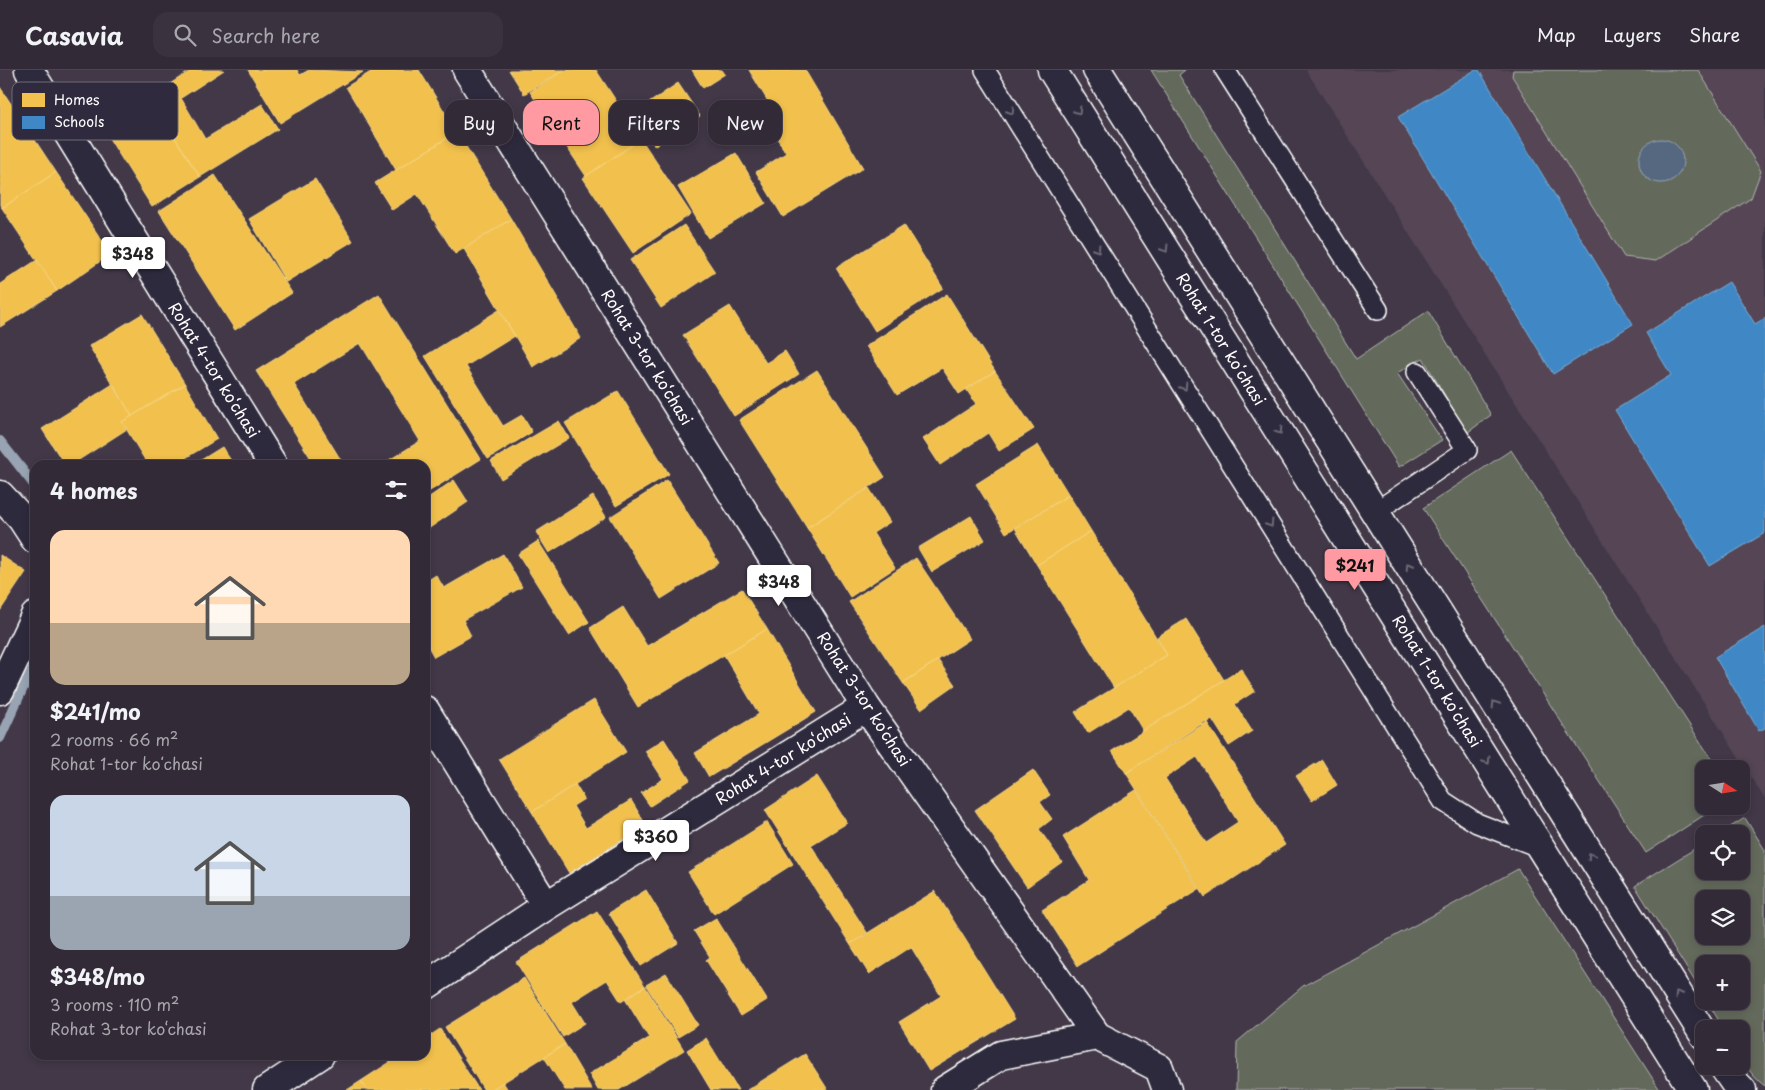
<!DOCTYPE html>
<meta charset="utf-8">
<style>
:root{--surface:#322a36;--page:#3a323e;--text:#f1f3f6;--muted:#a8a7ad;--line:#4d4651;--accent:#ff9aa2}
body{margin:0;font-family:"Playpen Sans",sans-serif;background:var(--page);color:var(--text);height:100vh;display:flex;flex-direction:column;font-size:19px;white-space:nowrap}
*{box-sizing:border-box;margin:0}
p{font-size:16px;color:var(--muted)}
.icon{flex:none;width:28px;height:28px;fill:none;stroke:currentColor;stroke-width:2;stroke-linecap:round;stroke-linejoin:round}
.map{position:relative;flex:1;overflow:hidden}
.drawer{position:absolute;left:30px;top:390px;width:400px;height:600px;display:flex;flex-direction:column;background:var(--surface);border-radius:15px;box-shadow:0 2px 8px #0003,0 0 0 1px var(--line)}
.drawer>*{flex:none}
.hud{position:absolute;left:445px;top:30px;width:475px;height:45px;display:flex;gap:10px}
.needle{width:32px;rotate:102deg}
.controls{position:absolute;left:1695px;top:690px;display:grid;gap:10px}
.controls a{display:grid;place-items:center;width:55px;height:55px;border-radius:10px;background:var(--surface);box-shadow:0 2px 8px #0003,0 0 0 1px var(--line);font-size:25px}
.price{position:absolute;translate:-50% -42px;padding:0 11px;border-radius:5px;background:#fff;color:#222;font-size:16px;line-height:32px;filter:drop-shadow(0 1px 2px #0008)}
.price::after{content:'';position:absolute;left:50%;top:30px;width:15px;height:11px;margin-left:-8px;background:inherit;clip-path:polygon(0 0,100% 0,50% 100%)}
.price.active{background:var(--accent);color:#111}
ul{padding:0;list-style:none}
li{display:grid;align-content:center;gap:10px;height:265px;padding:0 20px}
li span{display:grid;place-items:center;height:155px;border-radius:15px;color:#555}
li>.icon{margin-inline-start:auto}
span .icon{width:90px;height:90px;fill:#fffc;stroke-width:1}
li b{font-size:21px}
h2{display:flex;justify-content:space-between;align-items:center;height:60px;padding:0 20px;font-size:21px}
.chip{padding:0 18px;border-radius:15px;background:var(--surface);box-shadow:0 2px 8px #0003,0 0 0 1px var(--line);font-size:18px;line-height:45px}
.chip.active{background:var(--accent);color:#111}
header{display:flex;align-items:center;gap:30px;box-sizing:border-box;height:70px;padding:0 25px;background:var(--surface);border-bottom:1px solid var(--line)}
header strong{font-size:24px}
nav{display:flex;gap:28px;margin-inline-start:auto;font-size:18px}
.search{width:350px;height:45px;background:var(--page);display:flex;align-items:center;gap:12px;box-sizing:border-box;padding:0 18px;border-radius:15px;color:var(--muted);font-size:19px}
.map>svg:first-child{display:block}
.built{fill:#544554}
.green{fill:#636a5c;stroke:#b1b4ae;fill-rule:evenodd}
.water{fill:#546780;stroke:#98a4b3}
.homes{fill:#f2c14e;stroke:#f6d483;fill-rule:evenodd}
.schools{fill:#3f88c5;stroke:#79acd6}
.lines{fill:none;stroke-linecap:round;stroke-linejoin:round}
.stream{stroke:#98a4b3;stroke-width:10}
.service-casing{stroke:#fff;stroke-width:22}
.minor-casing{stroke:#fff;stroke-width:31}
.tertiary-casing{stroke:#fff;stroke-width:31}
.service{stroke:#2f2a3d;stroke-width:19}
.minor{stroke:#2f2a3d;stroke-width:28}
.tertiary{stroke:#2f2a3d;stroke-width:28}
.oneway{stroke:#6d6a77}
.labels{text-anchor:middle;stroke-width:5;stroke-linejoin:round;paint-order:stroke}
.street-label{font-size:16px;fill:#fff;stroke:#2f2a3d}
.key{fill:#2f2a3d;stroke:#6d6a77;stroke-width:1}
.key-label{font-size:14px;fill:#fff}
</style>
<header>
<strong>Casavia</strong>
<div class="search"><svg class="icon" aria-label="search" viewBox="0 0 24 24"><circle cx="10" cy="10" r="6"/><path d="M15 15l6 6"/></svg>Search here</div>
<nav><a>Map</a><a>Layers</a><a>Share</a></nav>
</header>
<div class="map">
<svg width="1765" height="1020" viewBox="0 0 1765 1020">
<rect width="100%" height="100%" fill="#423848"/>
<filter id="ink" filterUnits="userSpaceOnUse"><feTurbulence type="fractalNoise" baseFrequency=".02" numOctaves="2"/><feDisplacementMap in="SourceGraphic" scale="10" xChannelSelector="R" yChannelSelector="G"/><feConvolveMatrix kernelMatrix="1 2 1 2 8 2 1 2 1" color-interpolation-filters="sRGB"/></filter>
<g filter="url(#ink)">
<path class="built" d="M1306,0H1765V728H1764Z"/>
<path class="green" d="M1151,0H1185L1179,5L1356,289L1428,241L1491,345L1467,363L1423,288L1397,303L1442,370L1399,397Z
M1513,0H1698L1761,101L1751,128L1656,191L1624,187L1512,6Z
M1511,380L1718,699H1704V736H1718L1646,783L1423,438Z
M1745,748L1765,780V1016C1743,1000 1741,984 1741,959H1724L1707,931H1741V894H1704V926L1635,816L1704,773V801H1741V764H1719ZM1704,829H1741V866H1704Z
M1518,799L1660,1020H1236L1237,972L1303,916Z"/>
<path class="water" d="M1639 91a22 22 0 1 1 44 0a22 22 0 1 1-44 0Z"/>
<path class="homes" d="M192,0H224L181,28L205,69L262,34L278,59L200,107L149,27Z
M248,0H297L300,5L309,0L363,2L280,53Z
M374,0H419L457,62L396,100L346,17Z
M509,0H564L524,24Z
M564,0H596L641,69L586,106L530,22Z
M692,0H722L725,4L703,18Z
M749,0H805L863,98L783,147L756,102L786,83L768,53L778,48Z
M678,13L700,46L655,76L633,44Z
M0,17L56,102L2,138L0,135Z
M149,27L200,107L152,137L102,57Z
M457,62L511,149L455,184L417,124L392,140L375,113Z
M641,69L691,144L633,183L583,108Z
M736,83L766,133L708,168L678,117Z
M56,102L111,184L57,221L2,138Z
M215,105L292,223L235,260L159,141Z
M315,109L353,171L286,212L249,149Z
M511,149L581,268L533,297L464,179Z
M684,155L715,202L661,238L630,190Z
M904,155L943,218L875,261L836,198Z
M37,190L57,221L0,257V214Z
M379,224L481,389L425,424V395H381L420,371L360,273L294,314L344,395H315L256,301Z
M947,224L995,301L959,324L942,298L897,325L866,276Z
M730,236L766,293L785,281L799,304L734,346L683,265Z
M499,240L515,266L466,296L503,356L522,345L532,362L488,389L425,286Z
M142,244L185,314L132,346L89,276Z
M817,300L885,407L807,458L739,350Z
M995,301L1034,359L999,381L988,363L940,395L923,369L976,334L966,319Z
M113,314L132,346L122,352L127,359L71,395H65L42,359Z
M185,314L217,369L174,395H148L122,352Z
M618,321L669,404L616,436L565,353Z
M559,351L569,368L501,409L491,391Z
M1038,375L1069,425L1006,463L976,414Z
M222,377L234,395H193Z
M454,410L468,432L425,461V430Z
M667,410L719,493L661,529L610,447Z
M869,418L890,452L873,463L895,498L850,527L807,458Z
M1069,425L1091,461L1037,495L1015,458Z
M593,426L606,447L549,483L536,462Z
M971,446L985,470L932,502L918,478Z
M1091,461L1167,585L1114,618L1037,495Z
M538,471L589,552L569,565L518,484Z
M503,484L522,517L463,550L471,566L434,587L425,571V512L436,505L444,518Z
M0,485L26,502L0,541Z
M916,488L970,569L903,613L849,532Z
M742,519L767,559L638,637L590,558L623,537L647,576Z
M1186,549L1224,610L1143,661L1129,637L1088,663L1075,642L1167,585L1157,567Z
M767,559L816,642L709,707L695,683L759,644L724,585Z
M938,590L955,615L921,639L903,613Z
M1241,599L1255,621L1235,634L1252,661L1229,676L1212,649L1126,703L1112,681Z
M594,630L626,682L532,742L499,689Z
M1206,651L1285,775L1205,827L1126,703ZM1197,687L1238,752L1206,773L1165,708Z
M664,669L690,710L650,736L641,723L663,709L645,681Z
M1322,690L1337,715L1312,731L1296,706Z
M1033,700L1050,725L1040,732L1052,749L1039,759L1062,792L1027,817L975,740Z
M817,706L847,753L811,775L868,864L850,874L765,740Z
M575,714L584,729L573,736L586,758L631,730L646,755L569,803L532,742Z
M1136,720L1199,819L1078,896L1042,840L1089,810L1063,767Z
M767,752L793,794L714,844L688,802Z
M646,820L678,873L641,896L609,843Z
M935,821L1015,949L929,1001L899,952L941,926L911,877L869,904L850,874Z
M597,841L645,916L621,932L607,910L572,932L585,953L563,967L516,892Z
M716,848L767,930L741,946L706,890L710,887L694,861Z
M666,903L698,955L678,967L646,915Z
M524,908L565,974L491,1020H484L445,957Z
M645,916L684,980L619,1020H598L589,1004L649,968L625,929Z
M440,959L479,1020H367L361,1011L401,985H425V969Z
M706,968L738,1020H711L687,980Z
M565,974L592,1020H565L544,987Z
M805,984L828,1020H747Z
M361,1011L367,1020H347Z
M503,1012L508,1020H491Z"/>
<path class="schools" d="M1475,0H1479L1633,254L1553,304L1398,47Z
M1729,212L1755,254L1765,248V463L1710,496L1615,340L1671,305L1646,263Z
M1765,557V658L1759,661L1715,587Z"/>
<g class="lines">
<path class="stream" d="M0,371L35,416
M0,668L35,592"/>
<g class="service-casing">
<path id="service" d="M985,0L1443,731L1477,753L1541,778
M1225,0L1378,240
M1375,442L1467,380L1417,302"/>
</g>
<g class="minor-casing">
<path id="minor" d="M29,0L273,395
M467,0L866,637L1097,966L1159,998L1167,1020
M0,425L22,449L35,469
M0,620L35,546
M425,640L546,836
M425,916L546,836L866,637
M267,1020L320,985
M945,1020L1001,985L1097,966"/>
</g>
<g class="tertiary-casing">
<path id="tertiary" d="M1052,0L1693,1020
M1097,0L1704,965
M1723,996L1734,1012L1742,1020"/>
</g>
<use href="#service" class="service"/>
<use href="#minor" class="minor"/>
<use href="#tertiary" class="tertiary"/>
</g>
<defs><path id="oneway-chevron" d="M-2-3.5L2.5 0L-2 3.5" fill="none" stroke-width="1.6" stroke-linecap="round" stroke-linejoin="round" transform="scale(1.25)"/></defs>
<g class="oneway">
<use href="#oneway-chevron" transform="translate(1011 41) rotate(58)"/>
<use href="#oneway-chevron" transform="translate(1078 41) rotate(58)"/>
<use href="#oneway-chevron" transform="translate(1097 179) rotate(58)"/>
<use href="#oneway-chevron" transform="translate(1165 179) rotate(58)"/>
<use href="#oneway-chevron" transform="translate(1184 317) rotate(58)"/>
<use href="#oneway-chevron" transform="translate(1279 361) rotate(58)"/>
<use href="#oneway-chevron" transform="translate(1270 454) rotate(58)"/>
<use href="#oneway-chevron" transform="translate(1409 496) rotate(-122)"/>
<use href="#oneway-chevron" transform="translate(1495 634) rotate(-122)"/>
<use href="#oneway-chevron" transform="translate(1487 691) rotate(58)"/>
<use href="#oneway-chevron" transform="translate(1591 786) rotate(-122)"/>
<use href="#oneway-chevron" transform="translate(1678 924) rotate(-122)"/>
</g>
</g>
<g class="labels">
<g class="street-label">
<text transform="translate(1221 269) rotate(58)" y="6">Rohat 1-tor koʻchasi</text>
<text transform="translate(647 287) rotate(58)" y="6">Rohat 3-tor ko‘chasi</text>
<text transform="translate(214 300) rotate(58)" y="6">Rohat 4-tor ko‘chasi</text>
<text transform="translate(1437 611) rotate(58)" y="6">Rohat 1-tor koʻchasi</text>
<text transform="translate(864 629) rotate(57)" y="6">Rohat 3-tor ko‘chasi</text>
<text transform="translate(783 689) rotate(-32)" y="6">Rohat 4-tor ko‘chasi</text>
</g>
</g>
<rect x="12" y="12" width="166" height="58" rx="8" class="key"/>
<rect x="22" y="23" width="23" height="14" fill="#f2c14e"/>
<rect x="22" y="46" width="23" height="13" fill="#3f88c5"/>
<g class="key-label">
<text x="54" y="35">Homes</text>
<text x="54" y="57">Schools</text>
</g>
</svg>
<div class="controls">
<a><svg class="needle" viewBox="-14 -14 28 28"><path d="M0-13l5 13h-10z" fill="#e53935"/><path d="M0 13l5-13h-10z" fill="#a8a7ad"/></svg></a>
<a><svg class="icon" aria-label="locate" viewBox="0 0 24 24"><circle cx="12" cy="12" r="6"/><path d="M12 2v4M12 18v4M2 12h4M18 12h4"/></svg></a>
<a><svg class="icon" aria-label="layers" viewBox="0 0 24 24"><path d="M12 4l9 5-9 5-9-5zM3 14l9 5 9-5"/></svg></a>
<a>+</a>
<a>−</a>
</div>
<b class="price" style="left:133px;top:209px">$348</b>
<b class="price active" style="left:1355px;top:521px">$241</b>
<b class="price" style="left:779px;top:537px">$348</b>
<b class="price" style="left:656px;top:792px">$360</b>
<div class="hud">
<a class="chip">Buy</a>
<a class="chip active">Rent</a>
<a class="chip">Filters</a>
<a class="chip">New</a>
</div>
<section class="drawer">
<h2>4 homes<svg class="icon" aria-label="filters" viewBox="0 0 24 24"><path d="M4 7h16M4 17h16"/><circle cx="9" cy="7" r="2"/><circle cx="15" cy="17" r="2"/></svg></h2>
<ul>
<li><span style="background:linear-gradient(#ffd9b3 60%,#b9a48a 0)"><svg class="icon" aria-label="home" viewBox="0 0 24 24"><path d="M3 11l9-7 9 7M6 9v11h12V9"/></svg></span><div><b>$241/mo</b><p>2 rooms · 66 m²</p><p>Rohat 1-tor koʻchasi</p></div></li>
<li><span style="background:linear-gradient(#c9d6e8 65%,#9aa5b1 0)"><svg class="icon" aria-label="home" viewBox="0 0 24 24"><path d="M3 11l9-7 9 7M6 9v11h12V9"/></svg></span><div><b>$348/mo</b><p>3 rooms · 110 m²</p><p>Rohat 3-tor ko‘chasi</p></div></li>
</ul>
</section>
</div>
